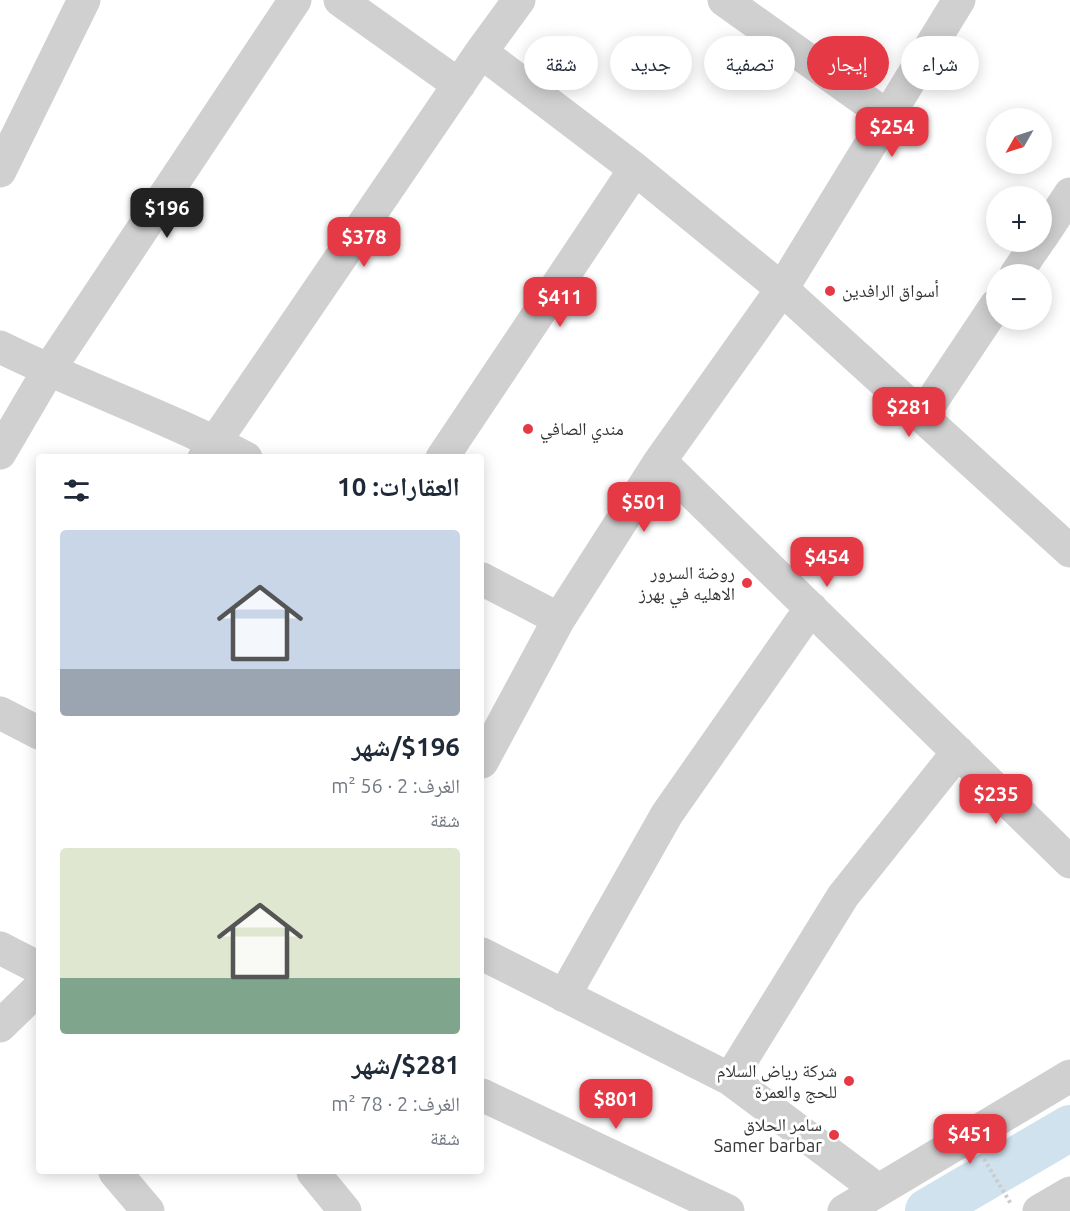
<!DOCTYPE html>
<html lang="ar">
<meta charset="utf-8">
<style>
:root{--surface:#fff;--page:#f2f2f3;--text:#1f2937;--muted:#747a83;--accent:#e63946}
body{margin:0;font-family:Ubuntu,"Noto Naskh Arabic",sans-serif;background:var(--page);color:var(--text);direction:rtl;height:100vh;display:flex;flex-direction:column;font-size:22px;white-space:nowrap}
*{box-sizing:border-box;margin:0}
p{font-size:20px;color:var(--muted)}
.icon{flex:none;width:33px;height:33px;fill:none;stroke:currentColor;stroke-width:2;stroke-linecap:round;stroke-linejoin:round}
.map{position:relative;flex:1;overflow:hidden;direction:ltr}
.side{position:absolute;left:36px;top:454px;width:448px;height:720px;display:flex;flex-direction:column;background:var(--surface);border-radius:6px;box-shadow:0 3px 15px #0003;direction:rtl}
.side>*{flex:none}
.banner{position:absolute;left:502px;top:36px;width:477px;height:54px;direction:rtl;display:flex;gap:12px}
.needle{width:39px;rotate:231deg}
.tools{position:absolute;left:986px;top:108px;display:grid;gap:12px}
.tools a{display:grid;place-items:center;width:66px;height:66px;border-radius:50%;background:var(--surface);box-shadow:0 3px 15px #0003;font-size:30px}
.price{position:absolute;translate:-50% -51px;padding:0 14px;border-radius:12px;background:var(--accent);color:#fff;font-size:20px;line-height:39px;filter:drop-shadow(0 2px 3px #0008)}
.price::after{content:'';position:absolute;left:50%;top:36px;width:18px;height:14px;margin-left:-9px;background:inherit;clip-path:polygon(0 0,100% 0,50% 100%)}
.price.on{background:#222;color:#fff}
ul{padding:0;list-style:none}
li{display:grid;align-content:center;gap:12px;height:318px;padding:0 24px}
li span{display:grid;place-items:center;height:186px;border-radius:6px;color:#555}
li>.icon{margin-inline-start:auto}
span .icon{width:108px;height:108px;fill:#fffc;stroke-width:1}
li b{font-size:26px}
h2{display:flex;justify-content:space-between;align-items:center;height:72px;padding:0 24px;font-size:26px}
.pill{padding:0 21px;border-radius:27px;background:var(--surface);box-shadow:0 3px 15px #0003;font-size:21px;line-height:54px}
.pill.on{background:var(--accent);color:#fff}
.map>svg:first-child{display:block}
.lines{fill:none;stroke-linecap:round;stroke-linejoin:round}
.river{stroke:#cfe2ee;stroke-width:46}
.path{stroke:#cdcdcd;stroke-width:4;stroke-dasharray:3 3;stroke-linecap:butt}
.minor{stroke:#d0d0d0;stroke-width:33}
.poi-dot{fill:#e63946;stroke:#fff;stroke-width:2}
.labels{text-anchor:middle;stroke-width:6;stroke-linejoin:round;paint-order:stroke}
.poi-label{font-size:18px;fill:#333;stroke:#fff;text-anchor:end}
</style>
<div class="map">
<svg width="1070" height="1211" viewBox="0 0 1070 1211">
<rect width="100%" height="100%" fill="#fff"/>
<g class="lines">
<path class="river" d="M928,1211L1070,1128"/>
<path class="path" d="M984,1159L1011,1204"/>
<path class="minor" d="M340,0L459,85
M724,0L887,116
M481,52L635,169L782,289L1070,551
M0,171L84,0
M1041,238L1070,194
M1016,274L1038,242
M0,347C81,387 166,416 246,458
M922,416L996,305
M0,453L48,371L295,0
M204,458L481,52L519,0
M442,458L635,169
M660,461L1070,862
M482,579L559,619
M0,713L39,733
M482,762L559,619L660,461L782,289L959,0
M0,948L39,968
M482,954L730,1079L878,1190
M564,996L667,814L811,608
M0,1026L39,988
M730,1079L843,896L958,752
M482,1095L728,1211
M115,1172L148,1211
M313,1172L345,1211
M844,1211L1070,1076
M1039,1211L1070,1193"/>
</g>
<g class="poi-dot">
<circle cx="830" cy="291" r="6"/>
<circle cx="528" cy="429" r="6"/>
<circle cx="747" cy="583" r="6"/>
<circle cx="849" cy="1081" r="6"/>
<circle cx="834" cy="1135" r="6"/>
</g>
<g class="labels">
<g class="poi-label">
<text x="842" y="297" text-anchor="start">أسواق الرافدين</text>
<text x="540" y="435" text-anchor="start">مندي الصافي</text>
<text x="735" y="579">روضة السرور<tspan x="735" dy="21">الاهليه في بهرز</tspan></text>
<text x="837" y="1077">شركة رياض السلام<tspan x="837" dy="21">للحج والعمرة</tspan></text>
<text x="822" y="1131">سامر الحلاق<tspan x="822" dy="21">Samer barbar</tspan></text>
</g>
</g>
</svg>
<div class="tools">
<a><svg class="needle" viewBox="-14 -14 28 28"><path d="M0-13l5 13h-10z" fill="#e53935"/><path d="M0 13l5-13h-10z" fill="#747a83"/></svg></a>
<a>+</a>
<a>−</a>
</div>
<b class="price" style="left:892px;top:158px">$254</b>
<b class="price on" style="left:167px;top:239px">$196</b>
<b class="price" style="left:364px;top:268px">$378</b>
<b class="price" style="left:560px;top:328px">$411</b>
<b class="price" style="left:909px;top:438px">$281</b>
<b class="price" style="left:644px;top:533px">$501</b>
<b class="price" style="left:827px;top:588px">$454</b>
<b class="price" style="left:996px;top:825px">$235</b>
<b class="price" style="left:616px;top:1130px">$801</b>
<b class="price" style="left:970px;top:1165px">$451</b>
<div class="banner">
<a class="pill">شراء</a>
<a class="pill on">إيجار</a>
<a class="pill">تصفية</a>
<a class="pill">جديد</a>
<a class="pill">شقة</a>
</div>
<section class="side">
<h2>العقارات: 10<svg class="icon" aria-label="filters" viewBox="0 0 24 24"><path d="M4 7h16M4 17h16"/><circle cx="9" cy="7" r="2"/><circle cx="15" cy="17" r="2"/></svg></h2>
<ul>
<li><span style="background:linear-gradient(#c9d6e8 75%,#9aa5b1 0)"><svg class="icon" aria-label="home" viewBox="0 0 24 24"><path d="M3 11l9-7 9 7M6 9v11h12V9"/></svg></span><div><b>$196/شهر</b><p>الغرف: 2 · 56 m²</p><p>شقة</p></div></li>
<li><span style="background:linear-gradient(#dfe7d0 70%,#7fa58c 0)"><svg class="icon" aria-label="home" viewBox="0 0 24 24"><path d="M3 11l9-7 9 7M6 9v11h12V9"/></svg></span><div><b>$281/شهر</b><p>الغرف: 2 · 78 m²</p><p>شقة</p></div></li>
</ul>
</section>
</div>
